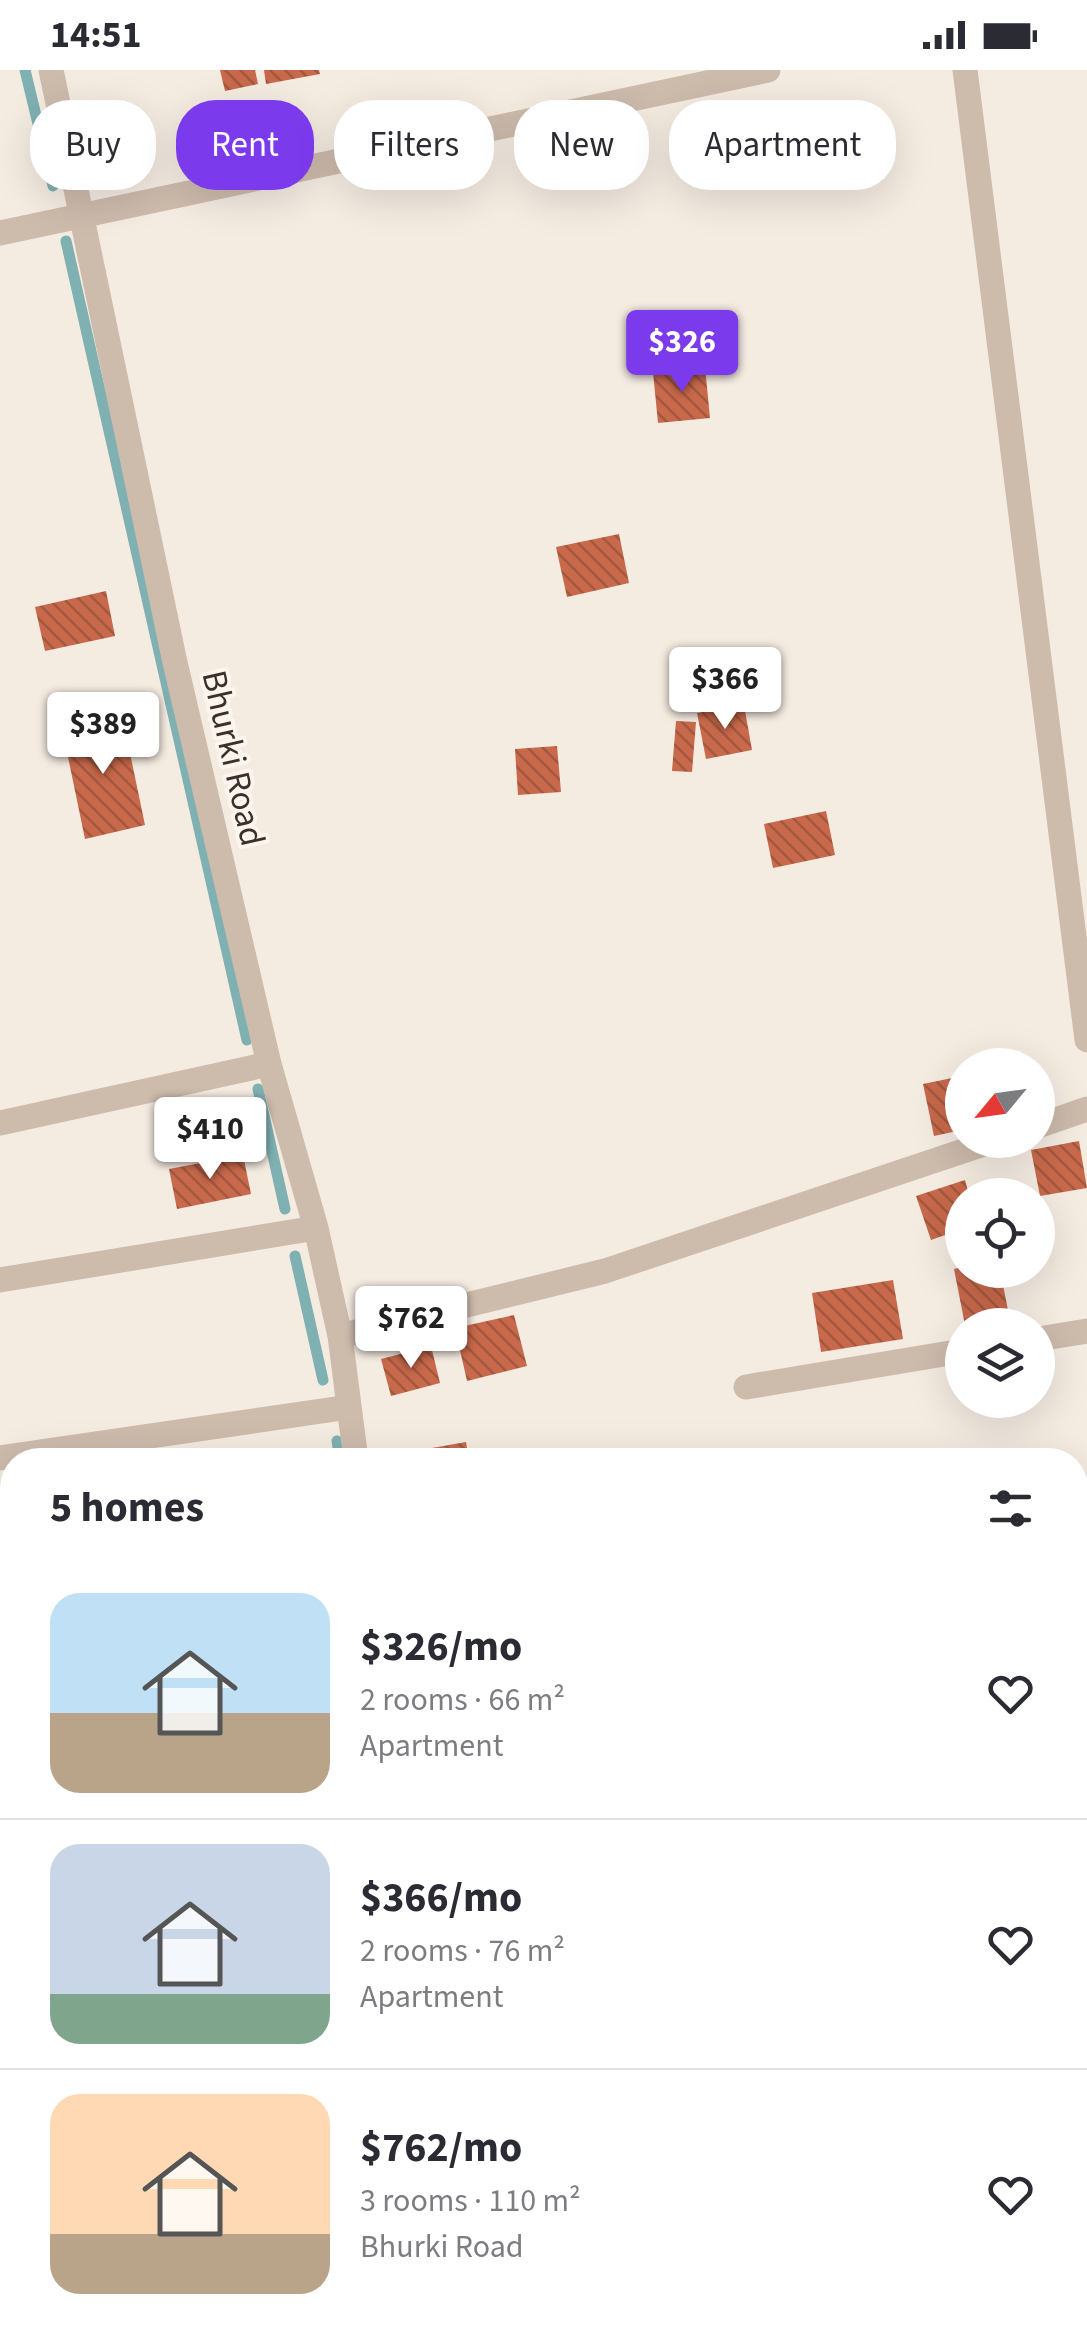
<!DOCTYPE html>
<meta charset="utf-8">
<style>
:root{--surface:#fff;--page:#f7f7f7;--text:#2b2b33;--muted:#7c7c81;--line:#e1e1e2;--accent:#7c3aed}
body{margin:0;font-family:"Source Sans 3",sans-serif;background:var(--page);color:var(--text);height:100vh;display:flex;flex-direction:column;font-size:38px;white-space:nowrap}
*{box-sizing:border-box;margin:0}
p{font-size:32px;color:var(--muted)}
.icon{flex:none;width:55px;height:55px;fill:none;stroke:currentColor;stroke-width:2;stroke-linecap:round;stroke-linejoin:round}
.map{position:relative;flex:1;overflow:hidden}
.drawer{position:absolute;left:0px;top:1378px;width:1088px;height:892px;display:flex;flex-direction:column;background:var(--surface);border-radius:40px 40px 0 0;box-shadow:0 10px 40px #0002}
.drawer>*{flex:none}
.banner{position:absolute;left:30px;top:30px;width:1028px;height:90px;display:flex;gap:20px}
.needle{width:65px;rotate:241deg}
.controls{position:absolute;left:945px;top:978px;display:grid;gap:20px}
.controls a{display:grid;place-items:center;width:110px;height:110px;border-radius:50%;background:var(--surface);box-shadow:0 10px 40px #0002;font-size:50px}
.price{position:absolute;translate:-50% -85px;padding:0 22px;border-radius:10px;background:#fff;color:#222;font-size:32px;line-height:65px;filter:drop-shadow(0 2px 5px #0008)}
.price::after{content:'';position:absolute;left:50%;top:60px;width:30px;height:22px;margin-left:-15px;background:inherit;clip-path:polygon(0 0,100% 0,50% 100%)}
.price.current{background:var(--accent);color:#fff}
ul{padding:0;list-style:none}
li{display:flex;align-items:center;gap:30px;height:250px;padding:0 50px}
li+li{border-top:2px solid var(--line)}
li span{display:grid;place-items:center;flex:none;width:280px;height:200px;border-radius:30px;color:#555}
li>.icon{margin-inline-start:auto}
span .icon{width:120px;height:120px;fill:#fffc;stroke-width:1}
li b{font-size:42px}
h2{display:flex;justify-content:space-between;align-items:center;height:120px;padding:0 50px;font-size:42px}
.tag{padding:0 35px;border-radius:40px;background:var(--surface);box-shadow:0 10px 40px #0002;font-size:35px;line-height:90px}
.tag.current{background:var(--accent);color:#fff}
.status{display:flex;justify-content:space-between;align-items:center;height:70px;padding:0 50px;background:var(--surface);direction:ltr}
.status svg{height:28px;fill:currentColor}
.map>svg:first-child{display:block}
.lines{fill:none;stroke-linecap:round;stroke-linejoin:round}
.stream{stroke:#7fb0b2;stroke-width:11}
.building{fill:url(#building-back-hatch)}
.service{stroke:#cdbbac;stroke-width:22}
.minor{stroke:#cdbbac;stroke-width:25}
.labels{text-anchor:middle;stroke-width:8;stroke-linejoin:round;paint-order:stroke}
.street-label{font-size:35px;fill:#3b302b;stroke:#fbf5ee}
</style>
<div class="status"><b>14:51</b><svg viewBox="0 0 49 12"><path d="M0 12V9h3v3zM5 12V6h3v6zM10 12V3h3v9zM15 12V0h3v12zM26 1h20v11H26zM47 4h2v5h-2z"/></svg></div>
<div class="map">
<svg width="1087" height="2268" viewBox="0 0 1087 2268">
<defs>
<pattern id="building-back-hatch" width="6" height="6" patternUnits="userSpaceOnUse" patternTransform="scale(2.5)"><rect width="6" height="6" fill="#c8694b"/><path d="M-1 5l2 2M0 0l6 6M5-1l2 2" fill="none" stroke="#a4573f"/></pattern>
</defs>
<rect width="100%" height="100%" fill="#f4ebe1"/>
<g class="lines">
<path class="stream" d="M25,0L53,116
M66,171L247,970
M258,1019L285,1139
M295,1186L323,1310
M337,1371L340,1390
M0,2245L12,2243"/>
</g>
<path class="building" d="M220,0H255L258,14L225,21Z
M264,0H319L320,4L266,14Z
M705,297L710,348L658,353L653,302Z
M619,464L629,513L567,527L556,477Z
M106,521L115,566L45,581L35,537Z
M744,635L752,680L706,689L697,643Z
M122,645L145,755L85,769L62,658Z
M676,651L696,652L692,702L672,701Z
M557,676L561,722L518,725L515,679Z
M826,741L835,785L773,798L764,754Z
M962,1006V1060L934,1066L923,1014Z
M1079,1071L1087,1118L1040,1126L1031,1080Z
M243,1085L251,1124L177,1139L169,1099Z
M965,1110L969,1125H962V1159L931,1170L916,1126Z
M962,1197L1000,1200L1011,1255H965L954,1199Z
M893,1210L903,1269L821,1282L812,1223Z
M514,1245L527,1296L467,1311L455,1258Z
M431,1276L440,1313L391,1326L381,1289Z
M466,1372L469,1390H416L415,1381Z
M6,1931L12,1977L0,1979V1932Z
M978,2258H1037L1039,2268H980Z"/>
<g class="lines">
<path class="service" d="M1057,2258L1059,2268"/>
<path class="minor" d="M51,0L174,588L269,994L316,1158L340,1266L356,1390
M965,0L1087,970
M0,163L768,0
M0,1053L269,994
M1038,1056L1087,1039
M0,1210L316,1158
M340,1266L605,1201L996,1070
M1038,1269L1087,1261
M746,1317L962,1281
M0,1388L349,1337
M0,1625L12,1623
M380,2268L383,2258"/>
</g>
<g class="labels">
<g class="street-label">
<text transform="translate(234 688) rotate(77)" y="12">Bhurki Road</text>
</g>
</g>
</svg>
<div class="controls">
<a><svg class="needle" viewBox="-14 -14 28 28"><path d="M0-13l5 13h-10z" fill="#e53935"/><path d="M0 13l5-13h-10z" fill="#7c7c81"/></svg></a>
<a><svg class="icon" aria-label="locate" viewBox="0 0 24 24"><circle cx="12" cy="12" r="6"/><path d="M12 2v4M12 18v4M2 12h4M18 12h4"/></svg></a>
<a><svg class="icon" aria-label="layers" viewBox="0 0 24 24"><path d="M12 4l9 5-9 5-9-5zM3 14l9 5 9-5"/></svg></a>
</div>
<b class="price current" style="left:682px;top:325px">$326</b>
<b class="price" style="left:725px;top:662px">$366</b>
<b class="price" style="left:103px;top:707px">$389</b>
<b class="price" style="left:210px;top:1112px">$410</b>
<b class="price" style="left:411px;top:1301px">$762</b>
<div class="banner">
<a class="tag">Buy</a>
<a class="tag current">Rent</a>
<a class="tag">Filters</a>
<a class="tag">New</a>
<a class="tag">Apartment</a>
</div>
<section class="drawer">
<h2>5 homes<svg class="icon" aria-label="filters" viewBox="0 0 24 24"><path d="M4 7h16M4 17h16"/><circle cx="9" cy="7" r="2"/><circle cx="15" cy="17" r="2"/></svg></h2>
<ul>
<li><span style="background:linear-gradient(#bfe0f5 60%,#b9a48a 0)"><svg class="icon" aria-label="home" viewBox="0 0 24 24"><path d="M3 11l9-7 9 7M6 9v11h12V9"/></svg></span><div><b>$326/mo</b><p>2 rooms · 66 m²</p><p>Apartment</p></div><svg class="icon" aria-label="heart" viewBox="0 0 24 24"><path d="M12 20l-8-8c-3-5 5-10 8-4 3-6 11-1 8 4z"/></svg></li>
<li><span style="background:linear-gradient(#c9d6e8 75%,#7fa58c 0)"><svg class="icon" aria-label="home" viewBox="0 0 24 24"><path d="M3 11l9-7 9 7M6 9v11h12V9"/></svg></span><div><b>$366/mo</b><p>2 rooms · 76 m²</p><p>Apartment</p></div><svg class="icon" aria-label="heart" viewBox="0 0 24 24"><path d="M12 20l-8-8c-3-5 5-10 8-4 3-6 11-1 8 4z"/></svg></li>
<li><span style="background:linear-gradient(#ffd9b3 70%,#b9a48a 0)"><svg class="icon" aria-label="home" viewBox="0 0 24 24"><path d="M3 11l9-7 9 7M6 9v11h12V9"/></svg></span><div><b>$762/mo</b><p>3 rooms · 110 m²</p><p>Bhurki Road</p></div><svg class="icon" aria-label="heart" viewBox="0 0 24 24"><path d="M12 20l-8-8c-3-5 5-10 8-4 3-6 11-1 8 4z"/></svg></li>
</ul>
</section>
</div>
